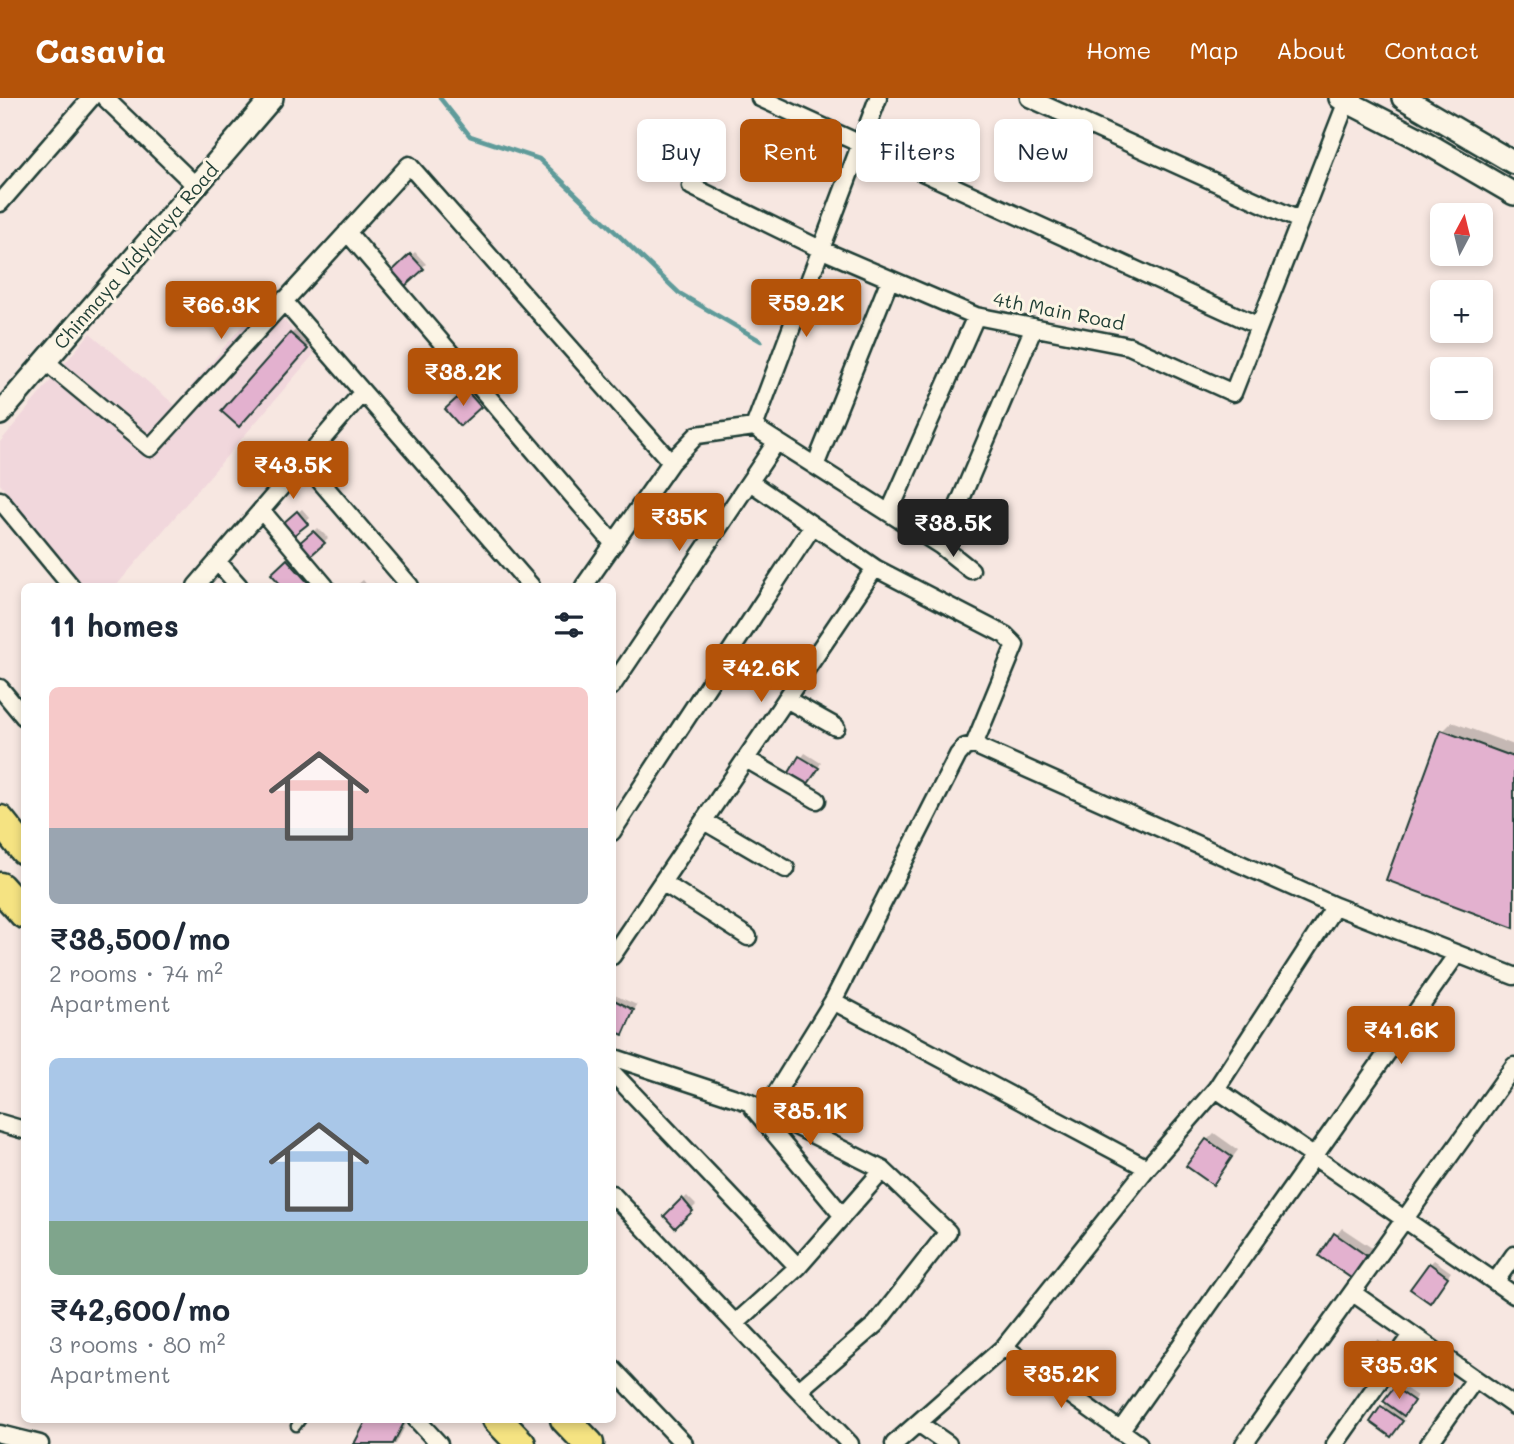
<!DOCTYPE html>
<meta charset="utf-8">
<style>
:root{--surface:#fff;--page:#f2f2f3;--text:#1f2937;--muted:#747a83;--accent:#b45309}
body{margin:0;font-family:Mali,sans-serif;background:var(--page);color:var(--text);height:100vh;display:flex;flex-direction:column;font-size:26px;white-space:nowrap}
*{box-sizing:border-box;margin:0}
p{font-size:23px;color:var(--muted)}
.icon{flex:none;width:38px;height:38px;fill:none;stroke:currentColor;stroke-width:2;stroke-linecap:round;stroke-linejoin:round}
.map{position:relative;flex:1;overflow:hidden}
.drawer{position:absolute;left:21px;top:485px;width:595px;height:840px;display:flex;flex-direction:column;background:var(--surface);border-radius:10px;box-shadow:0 4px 10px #0003}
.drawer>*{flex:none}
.hud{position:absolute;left:637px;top:21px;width:665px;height:63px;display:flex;gap:14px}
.needle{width:46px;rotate:7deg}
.fabs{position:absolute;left:1430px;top:105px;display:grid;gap:14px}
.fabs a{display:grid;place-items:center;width:63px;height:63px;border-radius:10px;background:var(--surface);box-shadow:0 4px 10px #0003;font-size:35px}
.price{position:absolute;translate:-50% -60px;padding:0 16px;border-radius:7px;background:var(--accent);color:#fff;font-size:23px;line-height:46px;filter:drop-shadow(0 2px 4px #0008)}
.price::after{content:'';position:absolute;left:50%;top:42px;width:21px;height:16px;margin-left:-10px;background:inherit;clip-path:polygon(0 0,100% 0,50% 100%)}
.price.current{background:#222;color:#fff}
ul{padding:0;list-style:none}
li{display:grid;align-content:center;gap:14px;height:371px;padding:0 28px}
li span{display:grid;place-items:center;height:217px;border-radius:10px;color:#555}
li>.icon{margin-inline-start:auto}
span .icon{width:126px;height:126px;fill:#fffc;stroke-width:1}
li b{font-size:30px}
h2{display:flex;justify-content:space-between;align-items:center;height:84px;padding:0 28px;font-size:30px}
.pill{padding:0 24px;border-radius:10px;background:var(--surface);box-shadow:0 4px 10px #0003;font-size:24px;line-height:63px}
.pill.current{background:var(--accent);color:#fff}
header{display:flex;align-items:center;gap:42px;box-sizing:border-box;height:98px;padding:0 35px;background:var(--accent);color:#fff}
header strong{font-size:33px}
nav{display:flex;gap:38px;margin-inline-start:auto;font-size:24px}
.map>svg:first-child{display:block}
.built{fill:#f1d7dc}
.shadow{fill:#0003}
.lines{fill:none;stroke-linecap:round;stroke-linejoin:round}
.stream{stroke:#5e9b9a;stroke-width:4.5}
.building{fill:#e3b1cf;stroke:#1f3d34;stroke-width:2}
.lane-casing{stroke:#1f3d34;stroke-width:13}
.street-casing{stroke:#1f3d34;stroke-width:21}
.secondary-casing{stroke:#1f3d34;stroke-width:26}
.highway-casing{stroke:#1f3d34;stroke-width:33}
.lane{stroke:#fcf5e5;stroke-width:8}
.street{stroke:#fcf5e5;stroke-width:16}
.secondary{stroke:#fcf5e5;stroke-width:21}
.highway{stroke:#f5e382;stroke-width:28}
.labels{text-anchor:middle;stroke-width:6;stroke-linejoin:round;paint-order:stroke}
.street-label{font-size:19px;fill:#1f3d34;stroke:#fcf5e5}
</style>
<header>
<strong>Casavia</strong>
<nav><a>Home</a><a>Map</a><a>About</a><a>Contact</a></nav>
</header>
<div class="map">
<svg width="1514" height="1346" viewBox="0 0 1514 1346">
<rect width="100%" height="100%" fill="#f7e7e1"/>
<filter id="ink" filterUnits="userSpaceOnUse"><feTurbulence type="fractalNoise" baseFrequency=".0143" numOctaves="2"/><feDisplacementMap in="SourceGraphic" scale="14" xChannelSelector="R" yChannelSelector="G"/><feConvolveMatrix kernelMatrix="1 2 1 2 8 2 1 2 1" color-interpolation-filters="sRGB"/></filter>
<g filter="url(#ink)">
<path class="built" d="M265,201L314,256L116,488H80L0,386V344L90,235L175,307Z"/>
<path class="shadow" d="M415,154L426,166L404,186L393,174Z
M298,230L313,244L246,320L291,236Z
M471,290L483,304L460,325L447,311Z
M302,411L310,420L293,436L284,426Z
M318,430L328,440L310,457L300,446Z
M292,459L316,486L315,488H285L273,476Z
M363,482L368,488H356Z
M1452,624L1514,647V828L1443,633Z
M805,655L821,665L809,684L789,677Z
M612,896L637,907L622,935L612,930Z
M1214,1035L1238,1052L1213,1085L1207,1042Z
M687,1098L696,1107L675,1127L666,1118Z
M1342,1130L1372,1150L1351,1178L1321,1157Z
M1434,1162L1451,1174L1433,1199L1430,1166Z
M1378,1241L1394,1253L1387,1263L1374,1245Z
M1399,1286L1417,1298L1403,1316L1405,1318L1395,1332L1373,1324Z
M369,1321H409L396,1346H356Z"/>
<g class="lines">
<path class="stream" d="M440,0L470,38L539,61L679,195L761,243"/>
</g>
<path class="building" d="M410,156L424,171L404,189L391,174Z
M290,235L308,251L239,329L221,313Z
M466,292L481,309L460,328L445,311Z
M297,413L308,426L293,438L282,426Z
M313,433L325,445L309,459L298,446Z
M287,461L311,488H282L271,476Z
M1441,632L1514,659V830L1386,782Z
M799,658L819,670L805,690L787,678Z
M612,901L634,912L623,937L612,932Z
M1206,1041L1232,1059L1213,1087L1186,1068Z
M682,1100L693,1113L675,1130L664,1118Z
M1334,1135L1367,1158L1351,1180L1319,1158Z
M1429,1165L1448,1179L1430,1205L1410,1191Z
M1373,1244L1391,1258L1383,1270L1364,1256Z
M1394,1289L1414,1303L1404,1318L1383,1303Z
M1381,1308L1403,1323L1391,1339L1370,1324Z
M367,1321H406L393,1346H354Z"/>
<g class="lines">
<g class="lane-casing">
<path id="lane" d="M296,1328L301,1321"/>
</g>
<g class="street-casing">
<path id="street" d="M105,0L196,88
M760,0L1259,228
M1029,0L1299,122
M691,88L820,151L976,218L1129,248L1233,295L1347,3
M0,105L91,0
M347,134L614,446
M283,202L531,488
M45,263L150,350L409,67L671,364L584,488
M754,329L941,448L1034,229
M303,363L410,488
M671,364L697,337L754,329L878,0
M815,368L890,181
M0,402L71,488
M261,412L325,488
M889,415L976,218
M941,448L971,472
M217,463L239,488
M875,470L1005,537L1015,547L974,647
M196,488L362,295
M612,588L777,343
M0,590L24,619
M786,601L836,629
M746,661L817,702
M704,723L786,771
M612,734L812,429
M662,784L748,839
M612,858L875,470L750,384
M833,903L1147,1070
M612,959L748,1004L883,1072L948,1134L876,1226L799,1292
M612,974L798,1169
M1216,991L1514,1197
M753,1010L843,1118
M765,1013L833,903L958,657L965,649L974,647L1335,808
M0,1025L24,1032
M612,1096L850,1346
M1495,1184L1514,1157
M1353,1195L1514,1308
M736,1225L798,1169L883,1072
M1004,1249L1139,1346
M612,1270L684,1346
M416,1321L439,1346
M918,1325L948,1346
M1120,1333L1457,856
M0,1336L40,1346
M894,1346L1004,1249L1147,1070L1216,991L1335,808L1514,878
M1244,1346L1514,968
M1335,1346L1412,1237
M1429,1346L1475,1281"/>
</g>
<g class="secondary-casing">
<path id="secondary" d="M1340,0L1416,39L1514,96
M1403,0L1514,65
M0,316L272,0"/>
</g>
<g class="highway-casing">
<path id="highway" d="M0,722L24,752
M0,789L24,816
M497,1321L521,1346
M565,1321L589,1346"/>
</g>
<use href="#lane" class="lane"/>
<use href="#street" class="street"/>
<use href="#secondary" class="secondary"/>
<use href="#highway" class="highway"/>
</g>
</g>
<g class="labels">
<g class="street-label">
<text transform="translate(136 158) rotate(-49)" y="7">Chinmaya Vidyalaya Road</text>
<text transform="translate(1059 213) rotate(11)" y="7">4th Main Road</text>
</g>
</g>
</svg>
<div class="fabs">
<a><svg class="needle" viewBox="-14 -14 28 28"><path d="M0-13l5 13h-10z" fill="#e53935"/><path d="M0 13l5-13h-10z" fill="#747a83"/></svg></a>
<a>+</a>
<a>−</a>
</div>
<b class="price" style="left:806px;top:241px">₹59.2K</b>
<b class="price" style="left:221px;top:243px">₹66.3K</b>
<b class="price" style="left:463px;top:310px">₹38.2K</b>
<b class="price" style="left:293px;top:403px">₹43.5K</b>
<b class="price" style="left:679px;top:455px">₹35K</b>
<b class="price current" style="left:953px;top:461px">₹38.5K</b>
<b class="price" style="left:761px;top:606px">₹42.6K</b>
<b class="price" style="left:1401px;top:968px">₹41.6K</b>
<b class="price" style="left:810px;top:1049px">₹85.1K</b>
<b class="price" style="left:1399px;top:1303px">₹35.3K</b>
<b class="price" style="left:1061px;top:1312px">₹35.2K</b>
<div class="hud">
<a class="pill">Buy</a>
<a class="pill current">Rent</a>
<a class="pill">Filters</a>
<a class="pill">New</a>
</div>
<section class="drawer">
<h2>11 homes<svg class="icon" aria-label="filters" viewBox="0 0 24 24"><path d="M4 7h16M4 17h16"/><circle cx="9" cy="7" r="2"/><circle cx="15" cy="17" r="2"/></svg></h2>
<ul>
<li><span style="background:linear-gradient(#f6c9c9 65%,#9aa5b1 0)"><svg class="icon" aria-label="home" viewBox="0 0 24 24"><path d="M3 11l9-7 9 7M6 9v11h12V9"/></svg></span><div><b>₹38,500/mo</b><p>2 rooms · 74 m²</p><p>Apartment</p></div></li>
<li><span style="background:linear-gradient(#a9c7e8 75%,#7fa58c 0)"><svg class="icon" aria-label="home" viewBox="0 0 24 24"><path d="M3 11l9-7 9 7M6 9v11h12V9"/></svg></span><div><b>₹42,600/mo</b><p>3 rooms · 80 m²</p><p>Apartment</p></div></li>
</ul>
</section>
</div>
